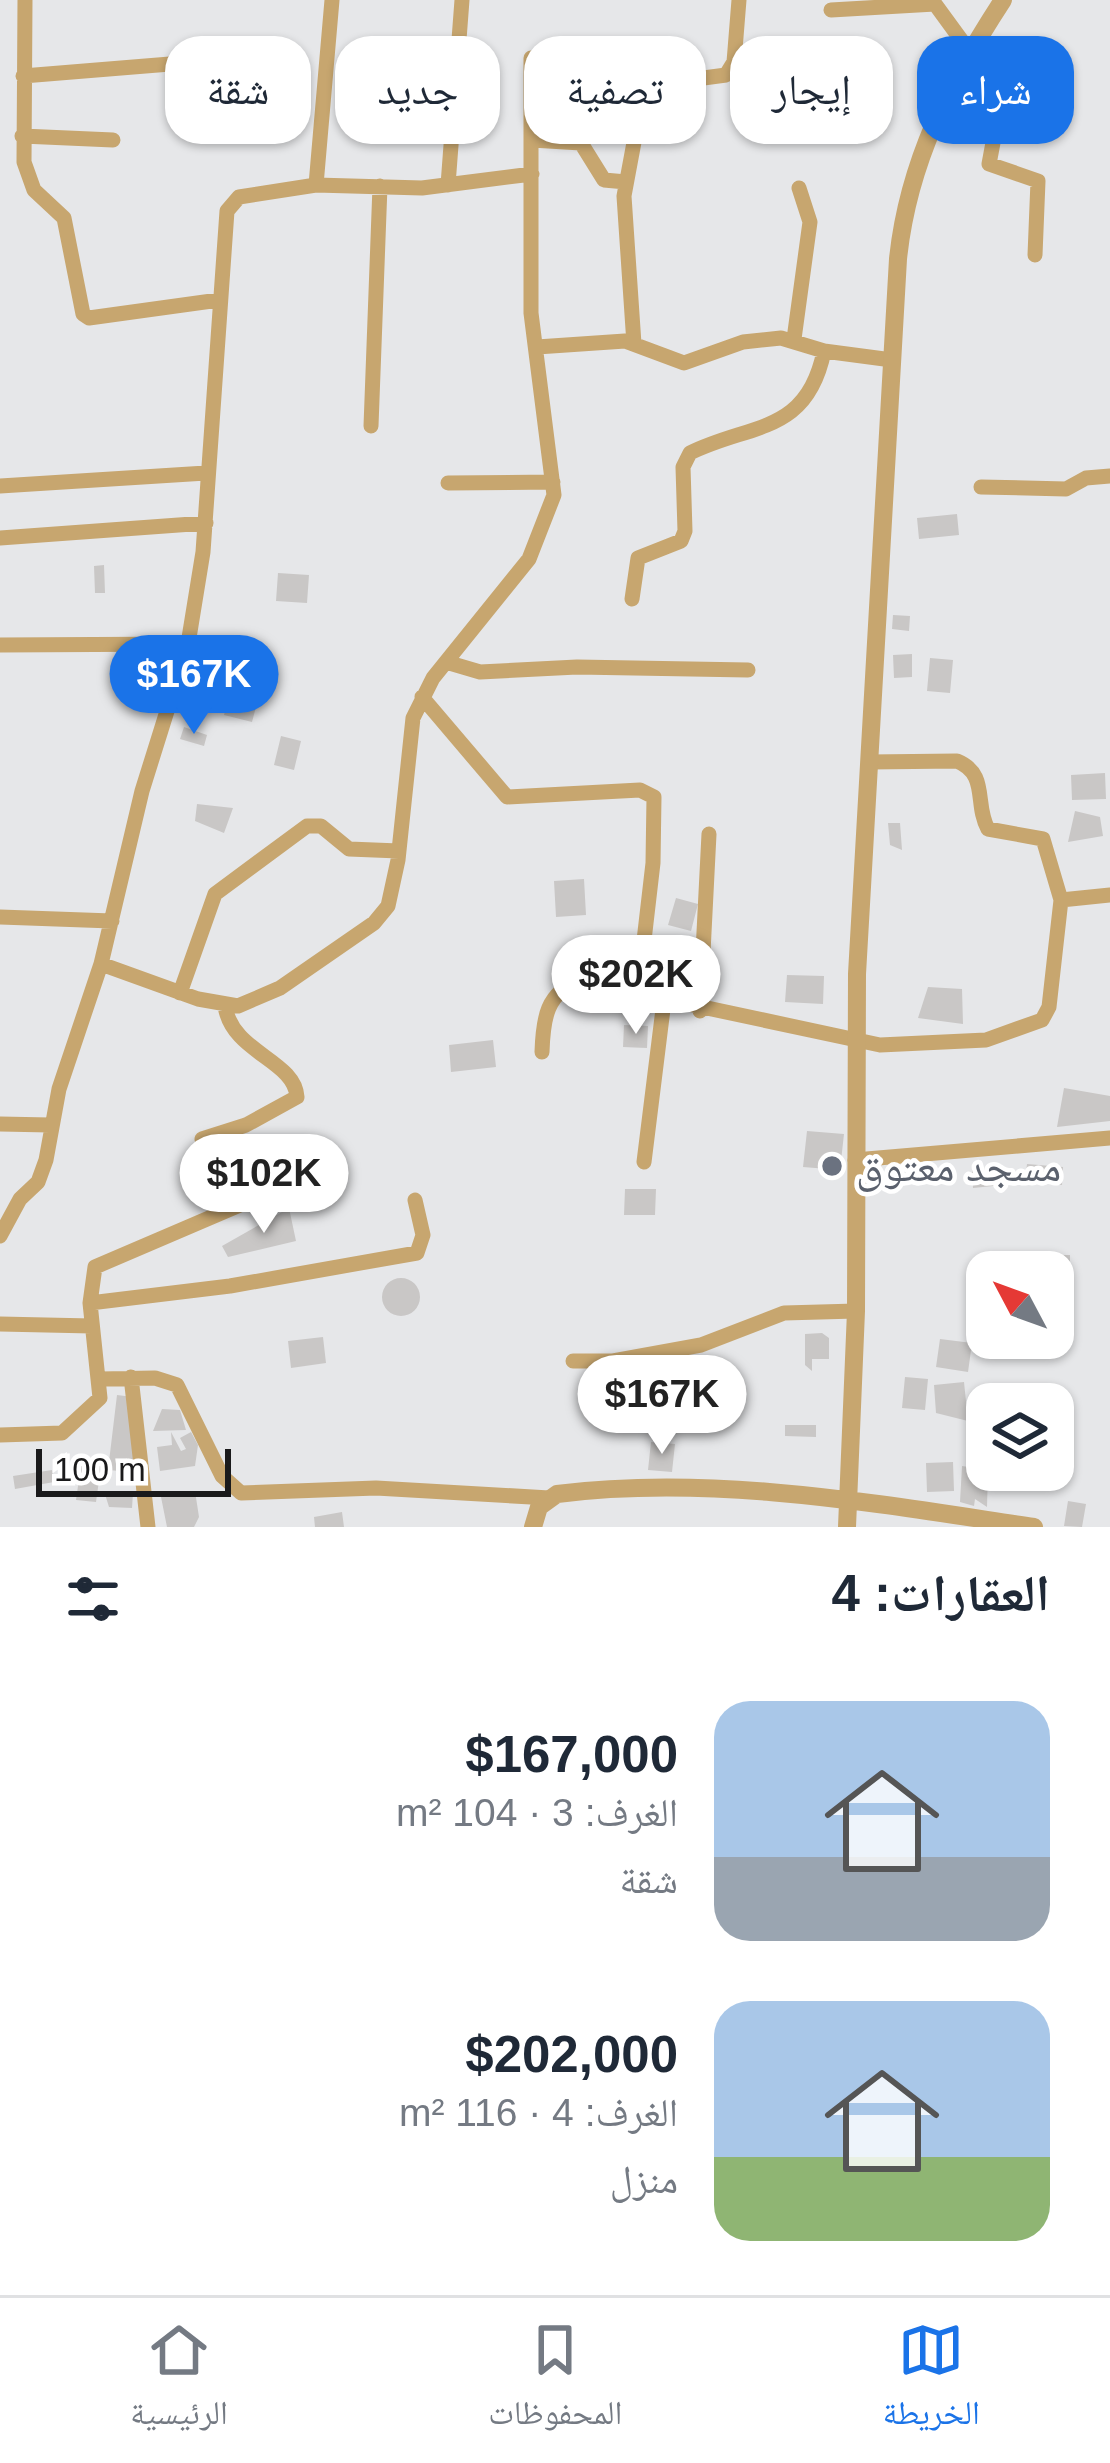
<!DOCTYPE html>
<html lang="ar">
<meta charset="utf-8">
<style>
:root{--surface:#fff;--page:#f6f6f7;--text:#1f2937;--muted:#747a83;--line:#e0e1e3;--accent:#1a73e8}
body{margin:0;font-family:Helvetica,"Noto Naskh Arabic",sans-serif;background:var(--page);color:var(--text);direction:rtl;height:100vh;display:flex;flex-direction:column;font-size:45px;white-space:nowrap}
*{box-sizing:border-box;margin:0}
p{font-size:39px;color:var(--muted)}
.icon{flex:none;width:66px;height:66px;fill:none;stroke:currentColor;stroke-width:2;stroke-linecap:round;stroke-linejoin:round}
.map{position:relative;height:1527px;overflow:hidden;direction:ltr}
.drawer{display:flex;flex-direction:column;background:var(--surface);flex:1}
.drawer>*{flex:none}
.hud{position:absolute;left:36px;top:36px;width:1038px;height:108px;direction:rtl;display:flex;gap:24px}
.needle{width:78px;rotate:311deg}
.fabs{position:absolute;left:966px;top:1251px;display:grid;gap:24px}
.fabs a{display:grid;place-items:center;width:108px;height:108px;border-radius:24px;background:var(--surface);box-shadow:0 3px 9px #0004;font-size:60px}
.scale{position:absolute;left:36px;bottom:30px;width:195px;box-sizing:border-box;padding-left:12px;border:6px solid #1a1a1b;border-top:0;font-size:33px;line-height:42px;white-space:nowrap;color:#1a1a1b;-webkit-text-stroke:9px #fff;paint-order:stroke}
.price{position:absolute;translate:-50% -102px;padding:0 27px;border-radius:42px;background:#fff;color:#222;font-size:39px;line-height:78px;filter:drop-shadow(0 3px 6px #0008)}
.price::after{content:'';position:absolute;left:50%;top:72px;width:36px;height:27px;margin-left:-18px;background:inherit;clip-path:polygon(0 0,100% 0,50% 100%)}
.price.on{background:var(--accent);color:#fff}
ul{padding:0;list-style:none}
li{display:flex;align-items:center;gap:36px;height:300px;padding:0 60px}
li span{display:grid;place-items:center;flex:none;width:336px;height:240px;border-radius:36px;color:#555}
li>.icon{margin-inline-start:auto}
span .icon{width:144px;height:144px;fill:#fffc;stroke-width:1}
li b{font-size:51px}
h2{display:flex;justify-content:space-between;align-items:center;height:144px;padding:0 60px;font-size:51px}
.chip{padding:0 42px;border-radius:36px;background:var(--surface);box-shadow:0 3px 9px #0004;font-size:42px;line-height:108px}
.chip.on{background:var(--accent);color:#fff}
.tabs{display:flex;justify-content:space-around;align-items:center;height:168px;border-top:3px solid var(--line);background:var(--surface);font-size:33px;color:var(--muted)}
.tabs a{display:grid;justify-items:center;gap:6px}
.tabs .on{color:var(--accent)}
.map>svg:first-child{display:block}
.building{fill:#c9c7c6}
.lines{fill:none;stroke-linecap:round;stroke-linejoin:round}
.minor{stroke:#c7a66f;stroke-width:15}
.tertiary{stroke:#c7a66f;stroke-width:18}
.worship-dot{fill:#6b7280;stroke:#fff;stroke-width:4.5}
.labels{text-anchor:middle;stroke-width:9;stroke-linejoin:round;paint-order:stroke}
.worship-label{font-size:42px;fill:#5b616d;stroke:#fff;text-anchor:start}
</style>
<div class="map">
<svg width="1110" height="1527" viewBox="0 0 1110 1527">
<rect width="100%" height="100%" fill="#e6e7e9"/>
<path class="building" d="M1007,114L1034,118L1031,142L1004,139Z
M957,514L959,535L919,539L917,518Z
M104,565L105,593H95L94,566Z
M278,573L309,575L307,603L276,601Z
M893,615L910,616L909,631L892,629Z
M912,654V677L894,678L893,655Z
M930,658L953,660L950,693L927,691Z
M229,697L257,703L252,722L224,715Z
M184,727L207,735L204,746L180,739Z
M281,736L301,741L294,770L274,765Z
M1105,773L1106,799L1072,800L1071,775Z
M197,804L233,808L224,833L195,821Z
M1075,811L1100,817L1103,836L1068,842Z
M888,823H900L902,850L890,845Z
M584,879L586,915L556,917L554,881Z
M676,898L698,904L691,931L668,925Z
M787,975L824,976L823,1004L785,1002Z
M928,987L962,989L963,1024L918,1018Z
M624,1025L648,1026L647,1048L623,1047Z
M493,1040L496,1067L451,1072L449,1045Z
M1064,1088L1110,1096V1121L1057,1127Z
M807,1131L844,1134L840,1170L803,1167Z
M1027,1164L1063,1167L1062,1185L1025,1181Z
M1002,1167L1003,1185L973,1188L972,1170Z
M625,1189H656L655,1215H624Z
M289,1208L296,1241L228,1257L222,1246Z
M1044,1255H1070V1278L1039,1272Z
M382 1297a19 19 0 1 1 38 0a19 19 0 1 1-38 0Z
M822,1333L829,1338V1359H812V1371L805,1365V1334Z
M323,1337L326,1363L291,1368L288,1341Z
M940,1339L972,1343L968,1372L936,1367Z
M905,1377L928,1379L925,1410L902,1408Z
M964,1382L968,1421L936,1413L934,1385Z
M117,1395L141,1398L132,1472L108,1470Z
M162,1409L180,1410L186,1430L153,1431Z
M785,1425H816V1437L785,1436Z
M171,1432L181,1451L186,1449L180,1438L191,1432L198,1445L195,1466L160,1471L157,1447L172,1445Z
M651,1442L675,1444L672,1472L648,1470Z
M953,1462L954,1491L927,1492L926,1463Z
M71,1463L101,1466L96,1502L76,1500L79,1479L70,1475Z
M962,1466L988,1470L987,1507L975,1499L974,1506L960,1502Z
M52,1470L54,1482L15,1489L13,1476Z
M104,1491L133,1493L132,1508L109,1507Z
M195,1491L199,1517L194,1527H167L161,1497Z
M1068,1501L1086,1504L1082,1527L1064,1526Z
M342,1512L344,1527H315L314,1517Z"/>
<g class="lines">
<path class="minor" d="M25,0L24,162L34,190L64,218L83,314L89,318L219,300
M831,10L935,4L970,52
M23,76L170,64
M955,79L1001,100L989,164L1038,181L1035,255
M1002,106L1022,107L1041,67
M22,136L113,140
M532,140L581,143L604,180L626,182
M316,185L332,0
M448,185L462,0
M794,339L810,222L799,188
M634,344L624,196L643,94L651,85L726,75L734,62L739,0
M537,347L625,341L684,363L743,342L781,338L824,351L892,360
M371,426L380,186
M448,483L553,482
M0,486L206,473
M981,487L1066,489L1086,478L1110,476
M0,538L206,523
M632,599L638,558L681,541L685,531L683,467L690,453C750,423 807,435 824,351
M0,645L188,644
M446,662L480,672L577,667L748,670
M422,697L507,797L640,790L654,797L653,863L638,992
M1061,900L1110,895
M0,917L112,921
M101,964L198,999L238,1006L280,988L374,923L388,906L398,860L413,718L433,678L529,559L554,495L531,313V58
M180,993L215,894L307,826H321L349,849L399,851
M700,1011L709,834
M542,1052C543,1020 546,991 581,981L880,1045L986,1040L1042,1020L1049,1007L1061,900L1043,839L988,829C974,804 989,774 957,761L869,762
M0,1124L50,1125
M202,1139L246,1125L297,1097C295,1060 232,1053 225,1006
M855,1160L1110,1138
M644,1162L664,1001
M0,1236L20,1199L38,1182L46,1160L59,1089L101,964L142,791L188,644L203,552L227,211L239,197L316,185L422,188L532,174
M90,1303L230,1286L417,1253L423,1235L415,1200
M0,1324L92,1326
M573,1361H613L701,1345L784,1313L856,1311
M131,1377L148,1527
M100,1379L155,1378L177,1385L222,1476L241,1493L376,1488L549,1498
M0,1435L62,1433L100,1398L90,1303L95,1267L270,1192"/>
<path class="tertiary" d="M533,1527L539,1507L557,1494C714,1474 879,1504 1034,1527
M847,1527L856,1311L857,974L898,259C908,162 950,81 1003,0"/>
</g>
<circle class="worship-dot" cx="832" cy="1166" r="12"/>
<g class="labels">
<g class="worship-label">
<text x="856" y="1181">مسجد معتوق</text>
</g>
</g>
</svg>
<div class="fabs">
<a><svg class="needle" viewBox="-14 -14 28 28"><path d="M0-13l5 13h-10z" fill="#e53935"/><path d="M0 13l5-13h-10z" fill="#747a83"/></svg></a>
<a><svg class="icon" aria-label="layers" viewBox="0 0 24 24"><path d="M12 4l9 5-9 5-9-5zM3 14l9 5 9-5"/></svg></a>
</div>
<div class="scale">100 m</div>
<b class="price on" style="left:194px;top:737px">$167K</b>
<b class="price" style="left:636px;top:1037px">$202K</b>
<b class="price" style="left:264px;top:1236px">$102K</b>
<b class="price" style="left:662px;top:1457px">$167K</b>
<div class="hud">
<a class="chip on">شراء</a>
<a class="chip">إيجار</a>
<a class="chip">تصفية</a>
<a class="chip">جديد</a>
<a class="chip">شقة</a>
</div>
</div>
<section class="drawer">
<h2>العقارات: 4<svg class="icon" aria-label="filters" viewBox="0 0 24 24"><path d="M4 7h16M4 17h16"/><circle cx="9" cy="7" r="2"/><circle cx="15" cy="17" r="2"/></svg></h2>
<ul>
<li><span style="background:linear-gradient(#a9c7e8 65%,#9aa5b1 0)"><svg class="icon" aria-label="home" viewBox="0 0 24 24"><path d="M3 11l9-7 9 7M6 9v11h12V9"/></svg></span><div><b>$167,000</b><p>الغرف: 3 · 104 m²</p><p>شقة</p></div></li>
<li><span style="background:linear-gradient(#a9c7e8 65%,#8fb573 0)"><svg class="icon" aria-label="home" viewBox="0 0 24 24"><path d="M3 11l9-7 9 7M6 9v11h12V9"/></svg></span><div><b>$202,000</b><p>الغرف: 4 · 116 m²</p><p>منزل</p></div></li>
</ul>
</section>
<nav class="tabs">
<a class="on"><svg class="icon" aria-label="map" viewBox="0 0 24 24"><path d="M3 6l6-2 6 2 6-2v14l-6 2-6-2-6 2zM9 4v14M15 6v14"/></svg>الخريطة</a>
<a><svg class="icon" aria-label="saved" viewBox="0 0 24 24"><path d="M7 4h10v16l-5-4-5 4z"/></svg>المحفوظات</a>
<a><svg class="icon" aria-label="home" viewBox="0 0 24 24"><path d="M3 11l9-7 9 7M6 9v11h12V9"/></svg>الرئيسية</a>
</nav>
